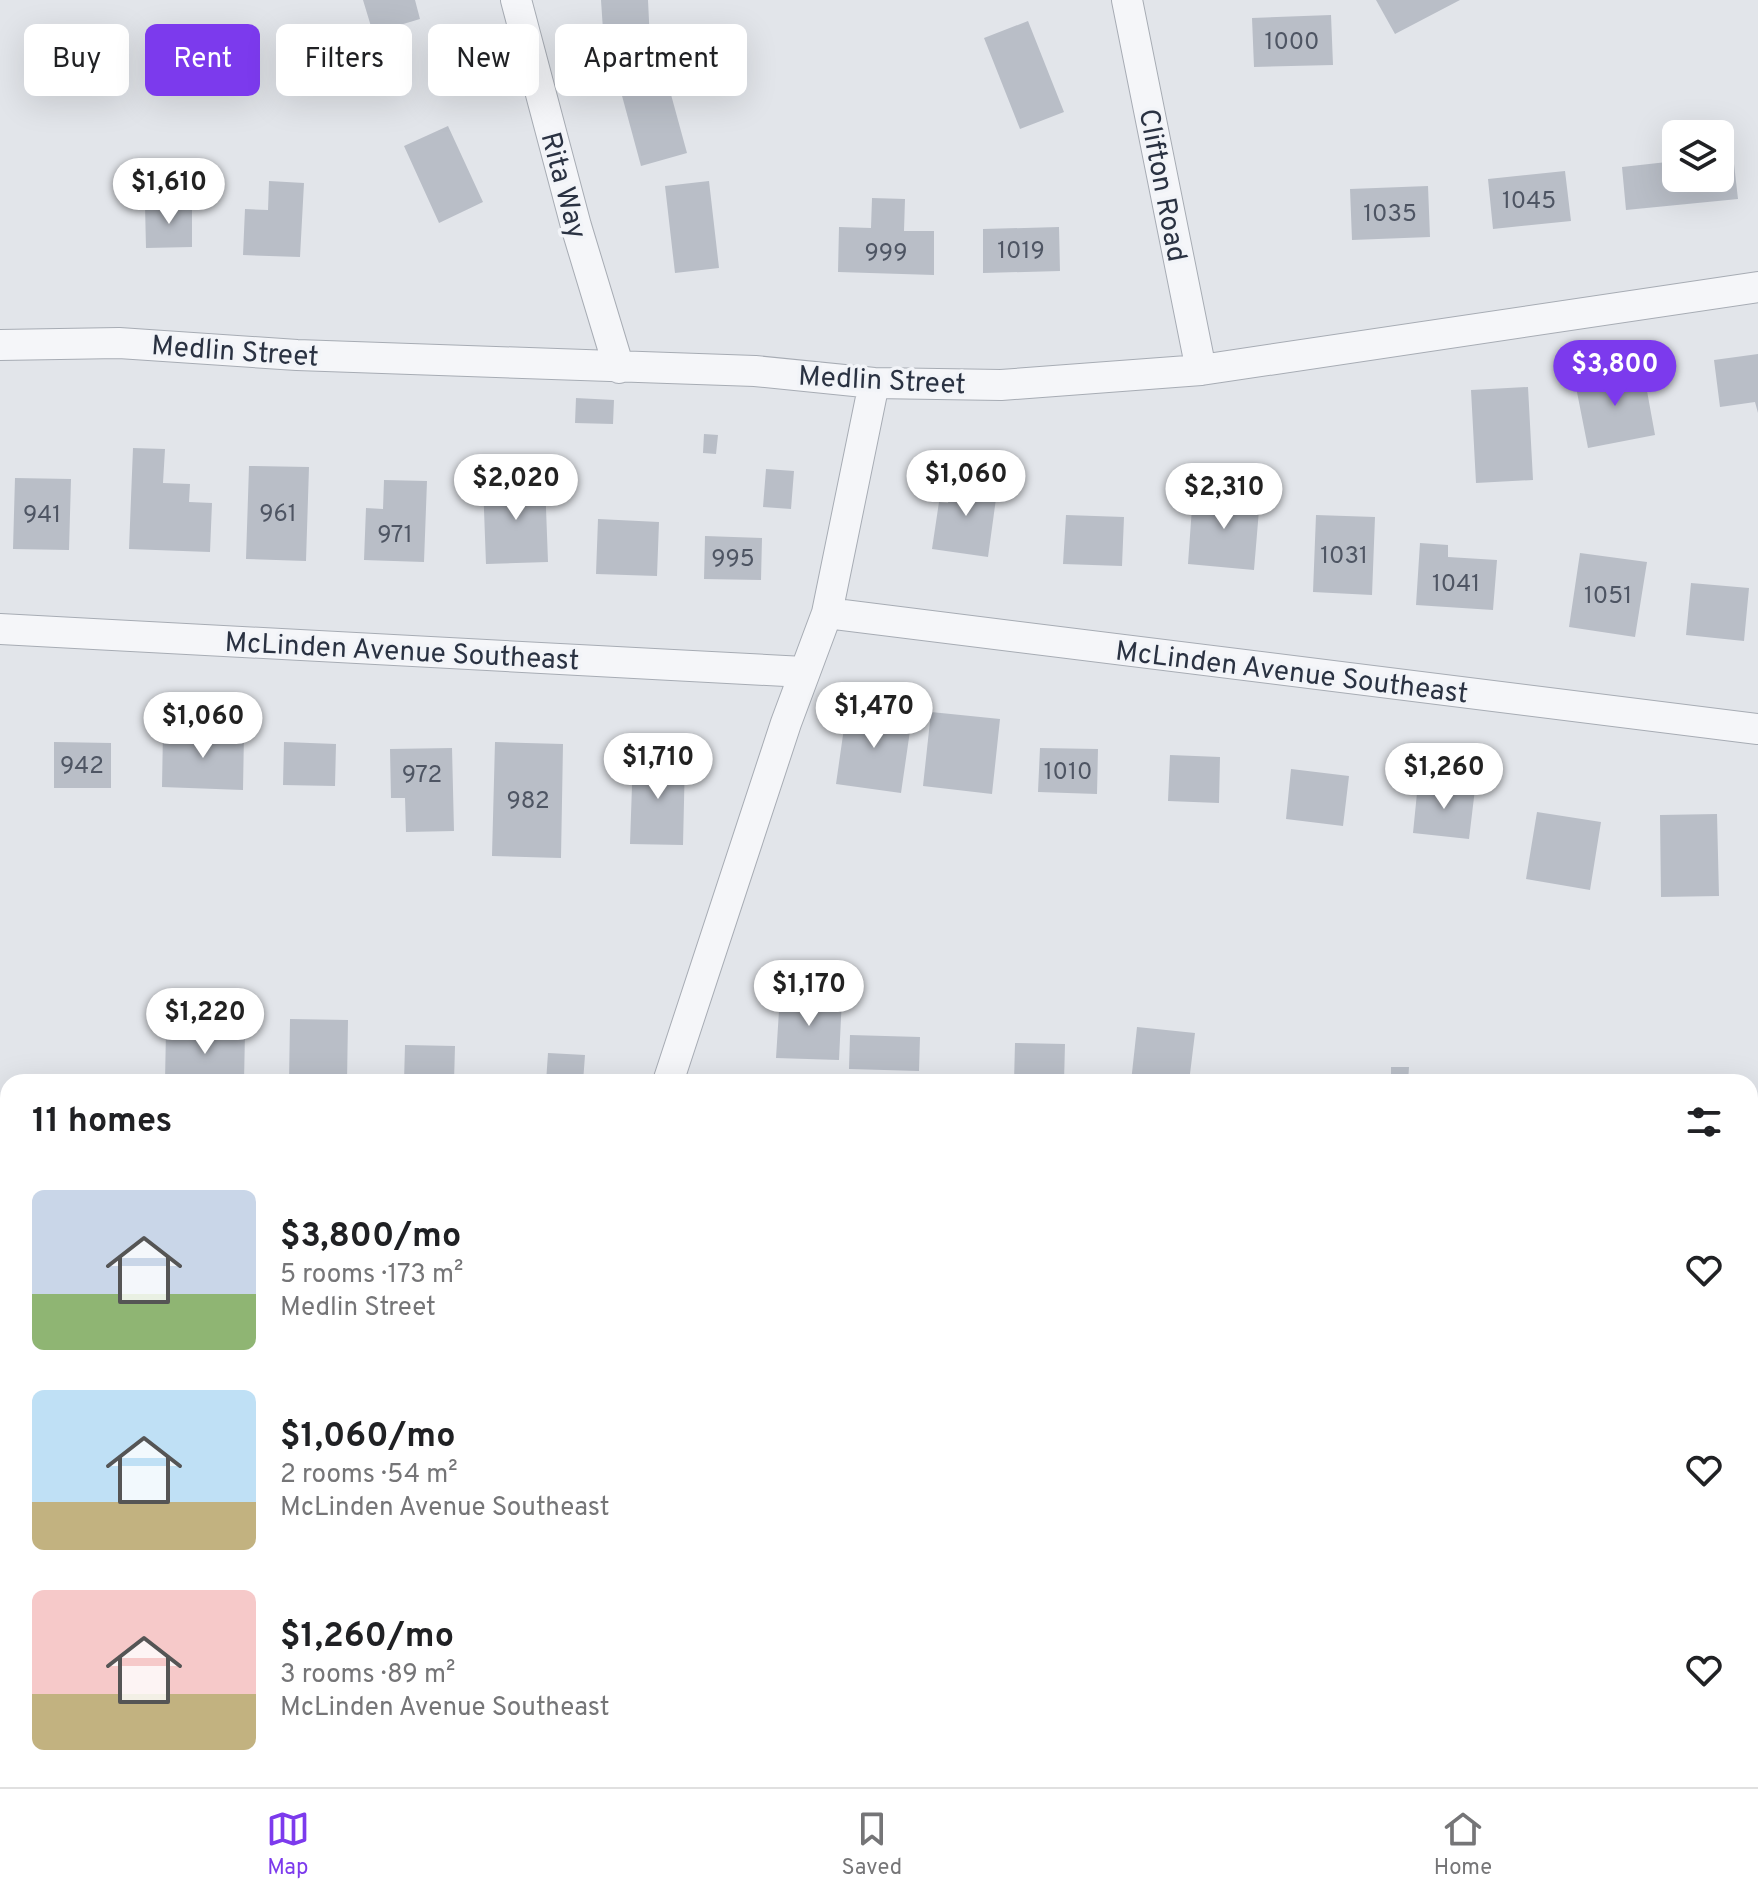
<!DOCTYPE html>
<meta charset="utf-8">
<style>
:root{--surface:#fff;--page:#f2f2f2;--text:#202124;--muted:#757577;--line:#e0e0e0;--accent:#7c3aed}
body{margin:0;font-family:Overpass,sans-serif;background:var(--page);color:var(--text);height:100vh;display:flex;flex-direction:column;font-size:30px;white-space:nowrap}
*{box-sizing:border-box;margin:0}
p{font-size:26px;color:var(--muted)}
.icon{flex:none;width:44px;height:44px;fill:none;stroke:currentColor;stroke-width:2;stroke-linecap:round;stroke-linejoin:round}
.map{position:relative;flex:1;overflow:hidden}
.panel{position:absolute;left:0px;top:1074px;width:1758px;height:714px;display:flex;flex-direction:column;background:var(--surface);border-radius:24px 24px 0 0;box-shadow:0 8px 32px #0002}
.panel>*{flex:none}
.guide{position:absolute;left:24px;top:24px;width:800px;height:72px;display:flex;gap:16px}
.controls{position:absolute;left:1662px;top:120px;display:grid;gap:16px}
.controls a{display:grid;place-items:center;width:72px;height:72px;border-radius:12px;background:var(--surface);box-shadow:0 8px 32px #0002;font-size:40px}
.price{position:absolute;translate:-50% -68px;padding:0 18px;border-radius:28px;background:#fff;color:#222;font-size:26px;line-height:52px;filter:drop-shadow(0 2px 4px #0008)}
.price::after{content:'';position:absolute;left:50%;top:48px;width:24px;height:18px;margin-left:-12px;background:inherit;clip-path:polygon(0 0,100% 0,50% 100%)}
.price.active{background:var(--accent);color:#fff}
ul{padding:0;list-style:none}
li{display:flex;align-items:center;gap:24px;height:200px;padding:0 32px}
li span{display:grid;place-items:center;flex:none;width:224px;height:160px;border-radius:12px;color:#555}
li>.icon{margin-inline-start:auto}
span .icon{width:96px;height:96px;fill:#fffc;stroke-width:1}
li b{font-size:34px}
h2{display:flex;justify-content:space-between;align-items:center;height:96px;padding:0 32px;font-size:34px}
.chip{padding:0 28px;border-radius:12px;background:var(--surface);box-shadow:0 8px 32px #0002;font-size:28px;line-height:72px}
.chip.active{background:var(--accent);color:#fff}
.dock{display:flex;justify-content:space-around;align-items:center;height:112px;border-top:2px solid var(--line);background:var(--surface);font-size:22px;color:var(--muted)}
.dock a{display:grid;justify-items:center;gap:4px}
.dock .active{color:var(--accent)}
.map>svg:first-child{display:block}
.built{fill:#d0d4dc}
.building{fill:#b9bec7}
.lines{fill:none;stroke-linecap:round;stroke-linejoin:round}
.street-casing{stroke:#a7acb4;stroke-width:32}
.secondary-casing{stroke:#a7acb4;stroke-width:44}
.path{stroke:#c0c3c9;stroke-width:5;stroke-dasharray:6 6;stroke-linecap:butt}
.street{stroke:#f5f6f9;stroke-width:30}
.secondary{stroke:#fff;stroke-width:42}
.labels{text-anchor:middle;stroke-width:7;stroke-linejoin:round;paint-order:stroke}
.number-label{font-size:24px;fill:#4e5563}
.street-label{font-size:28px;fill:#2a3242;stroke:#f2f4f8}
</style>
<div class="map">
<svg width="1758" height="1787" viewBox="0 0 1758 1787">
<rect width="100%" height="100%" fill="#e2e5ea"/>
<path class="built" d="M0,1120L8,1124V1780H285L265,1787H0Z
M1750,1512H1758V1787H456L455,1780H1750Z"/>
<path class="building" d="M363,0H415L420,19L373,33Z
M601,0H648L650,42L604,45Z
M1376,0H1460L1395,34Z
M1331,15L1333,65L1254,67L1252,18Z
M1028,21L1064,112L1020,129L984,38Z
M664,69L687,153L641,166L618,81Z
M448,126L483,202L439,223L404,146Z
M1733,155L1738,199L1626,210L1622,167L1676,161V178H1720V156Z
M1565,171L1571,221L1493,229L1488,179Z
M269,181L304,183L300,257L243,255L245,209L268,210Z
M709,181L719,268L675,273L665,186Z
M1428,186L1430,237L1352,240L1350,189Z
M872,198L905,199L904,231H934V275L838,272L839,227L871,228Z
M192,204V247L146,248L145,205Z
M1059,227L1060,271L983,273V229Z
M1758,354V413L1755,402L1720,407L1714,360Z
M1643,369L1655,435L1588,448L1575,382Z
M1528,387L1533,480L1476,483L1471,390Z
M576,398L614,400L613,424L575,423Z
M704,434L718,435L716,454L703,453Z
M133,448L165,449L163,483L190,484L189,502L212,503L210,552L129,549Z
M249,466L309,467L306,561L246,559Z
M766,469L794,471L791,509L763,507Z
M15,478L71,479L69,550L13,549Z
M952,478L998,484L988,557L932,549L939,502L948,503Z
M384,480L427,481L424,562L364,560L366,508L383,509Z
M545,481L548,562L486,564L483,483Z
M1193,493L1260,498L1254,570L1188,564Z
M1066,515L1124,517L1122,566L1063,564Z
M1316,515L1375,517L1372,595L1313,592Z
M598,519L659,522L657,576L596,574Z
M705,536L762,538L761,580L704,579Z
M1420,543L1448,545V557L1497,560L1493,610L1416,605Z
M1580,553L1647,562L1635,637L1569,627Z
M1691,583L1749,588L1744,641L1686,635Z
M847,707L912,717L901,793L836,784Z
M931,712L1000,719L992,794L923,786Z
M163,731L244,733L243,790L162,787Z
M54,742L111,743V788H54Z
M284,742L336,744L335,786L283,785Z
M495,742L563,744L561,858L492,856Z
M452,748L454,831L406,832L405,798H391L390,749Z
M1040,748L1098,749L1097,794L1038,792Z
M1170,755L1220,757L1219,803L1168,801Z
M633,757L685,759L683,845L630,844Z
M1291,769L1349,776L1343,826L1286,819Z
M1418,783L1475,789L1469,839L1413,833Z
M1537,812L1601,822L1590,890L1526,879Z
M1717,814L1719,896L1661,897L1660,815Z
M780,995L842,997L839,1060L776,1058Z
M290,1019L348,1020L347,1082H289Z
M1137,1027L1195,1033L1189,1082H1131Z
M166,1030L245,1032L244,1082H165Z
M850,1035L920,1037L919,1071L849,1069Z
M1015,1043L1065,1044L1064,1082H1014Z
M405,1045L455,1046L454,1082H404Z
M548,1053L585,1055L583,1082H546Z
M1391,1067H1409L1408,1082H1391Z
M1258,1076L1308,1077V1082H1258Z
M1750,1123L1758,1125V1174L1750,1172Z
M0,1254H8V1308H0Z
M1750,1327L1758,1328V1377L1750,1376Z"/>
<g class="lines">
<g class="street-casing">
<path id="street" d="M516,0L576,226L619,368
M1127,0L1201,370
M0,345L119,343L297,355L755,371L874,383L1001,385L1201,370L1758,287
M827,613L1758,729
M0,629L804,672
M668,1082L786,723L827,613L874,383
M0,1163H8
M1750,1262L1758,1263"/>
</g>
<g class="secondary-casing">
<path id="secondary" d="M1750,1775L1758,1776
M1247,1780L1308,1787
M107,1787L122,1780
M262,1787L284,1780"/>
</g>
<path class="path" d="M0,1719L8,1705
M1750,1726L1758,1727
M0,1766L8,1772
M17,1780L24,1787
M48,1787L61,1780"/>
<use href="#street" class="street"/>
<use href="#secondary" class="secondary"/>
</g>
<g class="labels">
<g class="number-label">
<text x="1292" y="49">1000</text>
<text x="1529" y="208">1045</text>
<text x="1390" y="221">1035</text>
<text x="1021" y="258">1019</text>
<text x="886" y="260">999</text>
<text x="278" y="521">961</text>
<text x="42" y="522">941</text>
<text x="395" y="542">971</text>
<text x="1344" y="563">1031</text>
<text x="733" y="566">995</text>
<text x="1456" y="591">1041</text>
<text x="1608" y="603">1051</text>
<text x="82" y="773">942</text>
<text x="1068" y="779">1010</text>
<text x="422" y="782">972</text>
<text x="528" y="808">982</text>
</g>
<g class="street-label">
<text transform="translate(565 185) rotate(75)" y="10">Rita Way</text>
<text transform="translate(1164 185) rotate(79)" y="10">Clifton Road</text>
<text transform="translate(235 350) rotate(4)" y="10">Medlin Street</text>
<text transform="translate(882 379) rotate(3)" y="10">Medlin Street</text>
<text transform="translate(402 650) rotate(3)" y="10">McLinden Avenue Southeast</text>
<text transform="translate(1292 671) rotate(7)" y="10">McLinden Avenue Southeast</text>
</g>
</g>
</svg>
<div class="controls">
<a><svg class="icon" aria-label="layers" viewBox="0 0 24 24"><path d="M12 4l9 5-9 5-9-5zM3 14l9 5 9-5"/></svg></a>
</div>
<b class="price" style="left:169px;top:226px">$1,610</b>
<b class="price active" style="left:1615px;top:408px">$3,800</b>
<b class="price" style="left:966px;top:518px">$1,060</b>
<b class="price" style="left:516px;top:522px">$2,020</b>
<b class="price" style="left:1224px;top:531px">$2,310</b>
<b class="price" style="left:874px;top:750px">$1,470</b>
<b class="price" style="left:203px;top:760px">$1,060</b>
<b class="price" style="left:658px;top:801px">$1,710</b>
<b class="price" style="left:1444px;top:811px">$1,260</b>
<b class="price" style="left:809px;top:1028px">$1,170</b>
<b class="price" style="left:205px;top:1056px">$1,220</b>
<div class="guide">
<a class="chip">Buy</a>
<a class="chip active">Rent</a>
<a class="chip">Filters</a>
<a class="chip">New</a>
<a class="chip">Apartment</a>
</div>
<section class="panel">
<h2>11 homes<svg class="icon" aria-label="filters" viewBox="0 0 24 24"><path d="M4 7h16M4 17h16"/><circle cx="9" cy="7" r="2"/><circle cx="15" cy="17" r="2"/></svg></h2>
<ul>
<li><span style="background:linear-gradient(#c9d6e8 65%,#8fb573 0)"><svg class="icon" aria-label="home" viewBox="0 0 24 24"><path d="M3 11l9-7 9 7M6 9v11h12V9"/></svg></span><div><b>$3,800/mo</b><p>5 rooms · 173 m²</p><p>Medlin Street</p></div><svg class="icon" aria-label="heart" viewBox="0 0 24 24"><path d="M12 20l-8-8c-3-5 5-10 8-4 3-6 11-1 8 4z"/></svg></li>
<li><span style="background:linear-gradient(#bfe0f5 70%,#c2b280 0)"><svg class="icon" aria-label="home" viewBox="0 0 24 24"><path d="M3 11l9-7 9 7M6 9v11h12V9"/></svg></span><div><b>$1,060/mo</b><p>2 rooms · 54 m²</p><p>McLinden Avenue Southeast</p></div><svg class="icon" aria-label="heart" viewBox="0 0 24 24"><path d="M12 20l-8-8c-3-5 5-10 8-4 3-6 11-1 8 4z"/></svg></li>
<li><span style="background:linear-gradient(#f6c9c9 65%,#c2b280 0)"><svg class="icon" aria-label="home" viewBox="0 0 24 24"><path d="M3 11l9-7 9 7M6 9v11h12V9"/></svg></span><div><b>$1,260/mo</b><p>3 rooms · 89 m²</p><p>McLinden Avenue Southeast</p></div><svg class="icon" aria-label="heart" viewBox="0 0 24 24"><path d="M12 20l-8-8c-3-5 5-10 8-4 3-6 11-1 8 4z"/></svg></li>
</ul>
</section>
</div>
<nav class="dock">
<a class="active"><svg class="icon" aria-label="map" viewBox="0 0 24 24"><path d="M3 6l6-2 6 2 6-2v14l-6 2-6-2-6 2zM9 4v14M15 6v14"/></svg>Map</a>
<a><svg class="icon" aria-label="saved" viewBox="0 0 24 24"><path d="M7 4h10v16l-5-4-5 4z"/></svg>Saved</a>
<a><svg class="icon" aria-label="home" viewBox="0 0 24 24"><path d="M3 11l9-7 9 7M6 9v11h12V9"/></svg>Home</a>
</nav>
